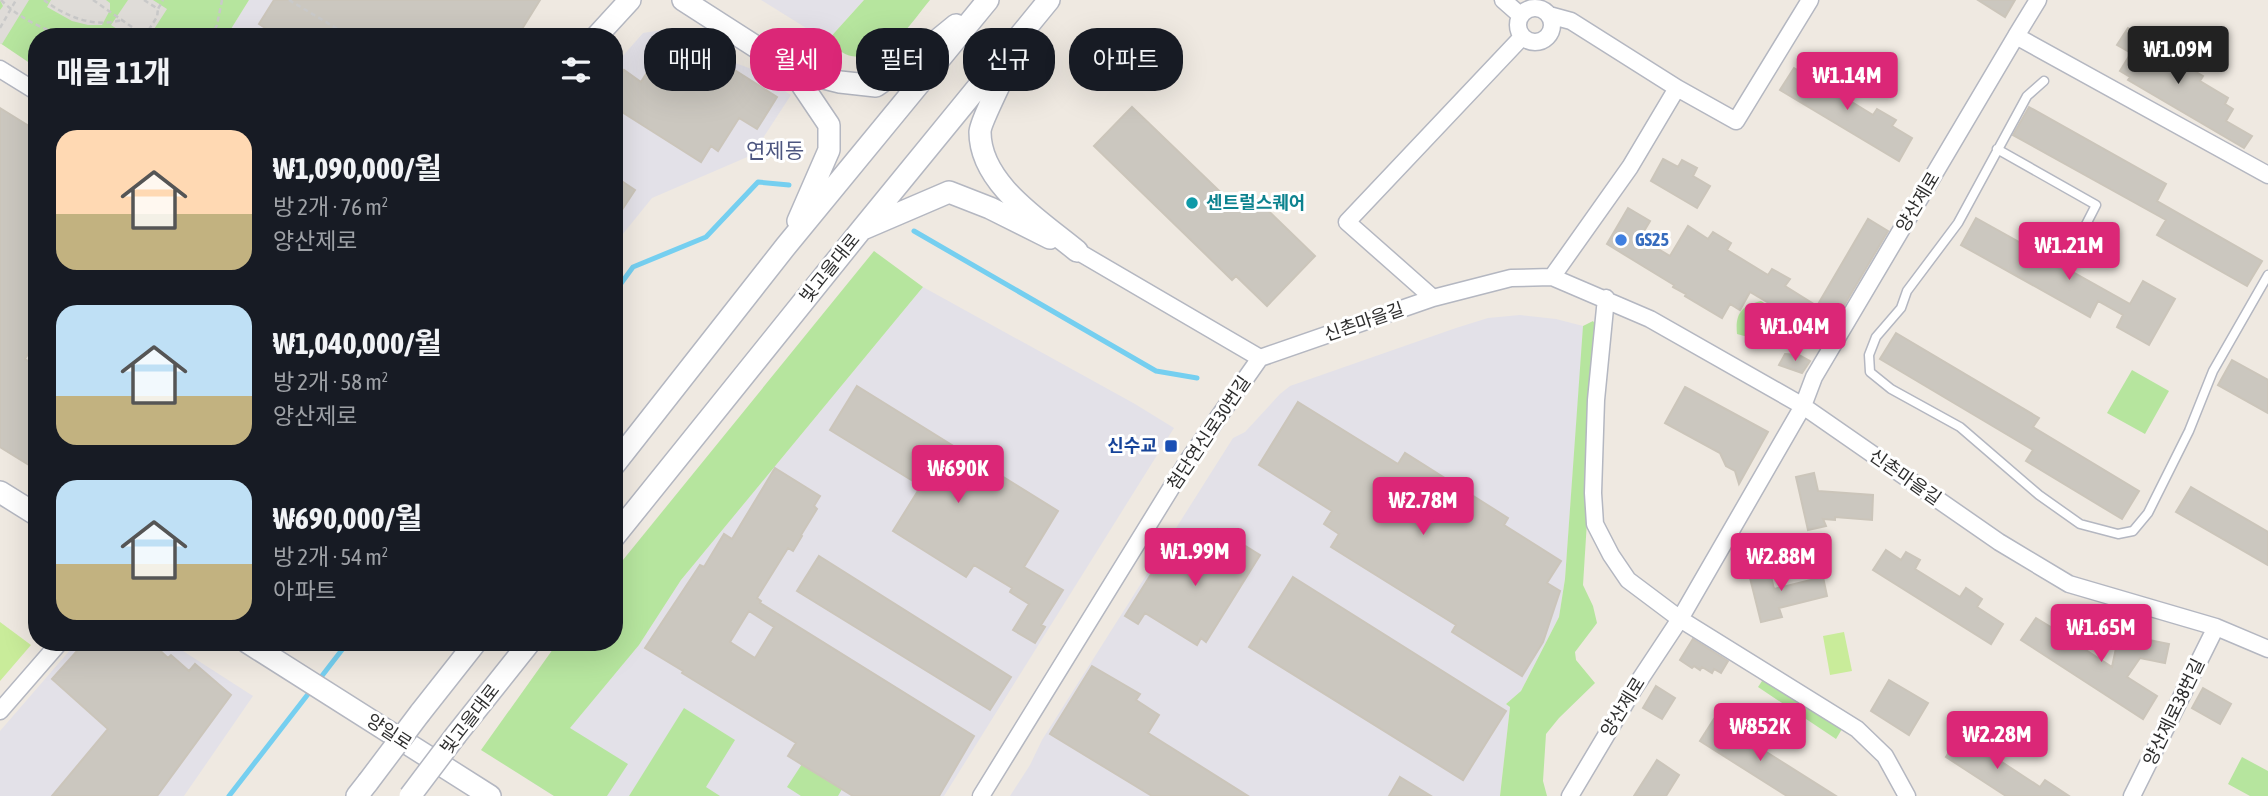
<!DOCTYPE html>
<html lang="ko">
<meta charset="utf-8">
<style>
:root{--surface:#171b24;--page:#242831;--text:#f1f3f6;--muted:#9ea1a6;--accent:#db2777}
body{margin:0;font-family:"Asap Condensed","Noto Sans KR",sans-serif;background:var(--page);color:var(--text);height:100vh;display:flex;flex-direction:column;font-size:26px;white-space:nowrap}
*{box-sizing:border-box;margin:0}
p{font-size:23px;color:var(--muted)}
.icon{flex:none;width:38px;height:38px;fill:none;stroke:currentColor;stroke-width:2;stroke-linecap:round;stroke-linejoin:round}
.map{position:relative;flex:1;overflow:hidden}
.panel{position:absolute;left:28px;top:28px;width:595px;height:623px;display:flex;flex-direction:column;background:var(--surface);border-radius:28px;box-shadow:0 7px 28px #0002}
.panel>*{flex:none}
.guide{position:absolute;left:644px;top:28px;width:665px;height:63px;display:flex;gap:14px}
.price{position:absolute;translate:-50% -60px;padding:0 16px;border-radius:7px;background:var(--accent);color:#fff;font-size:23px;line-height:46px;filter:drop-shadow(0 2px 4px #0008)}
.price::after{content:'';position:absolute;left:50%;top:42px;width:21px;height:16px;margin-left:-10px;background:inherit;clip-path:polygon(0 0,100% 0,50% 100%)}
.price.selected{background:#222;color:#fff}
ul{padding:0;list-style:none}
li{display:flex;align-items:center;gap:21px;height:175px;padding:0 28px}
li span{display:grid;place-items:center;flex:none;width:196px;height:140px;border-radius:21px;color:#555}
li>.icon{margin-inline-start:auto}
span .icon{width:84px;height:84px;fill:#fffc;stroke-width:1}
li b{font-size:30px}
h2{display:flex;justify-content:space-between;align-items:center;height:84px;padding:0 28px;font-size:30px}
.chip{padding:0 24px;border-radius:28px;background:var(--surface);box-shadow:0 7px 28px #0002;font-size:24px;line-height:63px}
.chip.selected{background:var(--accent);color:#fff}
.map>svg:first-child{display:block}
.industrial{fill:#e3e1e8}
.green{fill:#b6e59e}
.pitch{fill:#c9ec9a}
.plaza{fill:#dfdcd8}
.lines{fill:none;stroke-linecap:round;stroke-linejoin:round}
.stream{stroke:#75cff0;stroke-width:5}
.building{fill:#cbc7bf;stroke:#cbc5ba;stroke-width:2;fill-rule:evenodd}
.lane-casing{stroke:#b4b7c1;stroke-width:11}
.street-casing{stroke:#b4b7c1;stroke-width:19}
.secondary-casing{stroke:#b4b7c1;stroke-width:24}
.path{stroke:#c9c9c9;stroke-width:2.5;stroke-dasharray:5 3.5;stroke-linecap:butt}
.lane{stroke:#fff;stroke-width:8}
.street{stroke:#fff;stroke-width:16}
.secondary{stroke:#fff;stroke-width:21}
.secondary-bridge-casing{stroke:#b4b7c1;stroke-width:24;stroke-linecap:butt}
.secondary-bridge{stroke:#fff;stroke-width:21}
.culture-dot{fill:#0f9aa8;stroke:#fff;stroke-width:2.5}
.shop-dot{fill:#3f7fe0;stroke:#fff;stroke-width:2.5}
.transit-dot{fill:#1a4fb4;stroke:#fff;stroke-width:2.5}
.labels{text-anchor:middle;stroke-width:6;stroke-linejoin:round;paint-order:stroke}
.street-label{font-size:18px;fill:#2e2e2e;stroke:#fff}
.culture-label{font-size:18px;font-weight:bold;fill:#0d838f;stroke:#fff;text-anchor:start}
.shop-label{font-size:18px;font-weight:bold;fill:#366cbe;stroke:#fff;text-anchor:start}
.transit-label{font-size:18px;font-weight:bold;fill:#164399;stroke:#fff;text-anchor:end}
.quarter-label{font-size:21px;fill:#4d5680;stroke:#fff}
</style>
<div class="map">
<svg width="2268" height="796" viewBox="0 0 2268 796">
<rect width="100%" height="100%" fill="#efe9e1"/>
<path class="industrial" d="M249,0H285L345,37H226Z
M761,0H864L827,41Z
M674,28L724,59L749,68L791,95L752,155L652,198L614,245V66L643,33Z
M923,287L1135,404L1174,428L944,796H554L527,779L639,645L681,580Z
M1520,315L1556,319L1583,326V333L1565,579L1559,617L1521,691L1506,704L1510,707L1500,796H1010L1030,765L1042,740L1233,438L1245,432L1280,394L1290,386L1456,328L1488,318Z
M77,642H169L253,696L184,796H0V731Z"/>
<path class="green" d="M0,0H249L226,37H37V68L0,43Z
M864,0H930C910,24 888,62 851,56C844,55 834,46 827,41Z
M874,251L923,287L681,580L639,645L570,728L628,764L607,796H554L481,750L558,642H614V571Z
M1761,301L1779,312C1778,340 1760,341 1737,334C1735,314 1741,306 1761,301Z
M1593,321L1599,330L1583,585L1593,606L1597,623L1575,652L1576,660L1595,683L1559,718L1546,734L1543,781L1547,796H1500L1510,707L1506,704L1521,691L1559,617L1565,579L1583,326Z
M2132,370L2169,391L2145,434L2107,413Z
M1764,678L1842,729L1836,739L1758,687Z
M684,708L735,740L706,787L720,796H629Z
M2242,757L2268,771V796H2250L2228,784Z
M802,764L842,789L838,796H801L787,787Z"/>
<path class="pitch" d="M0,622L31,645L0,681Z
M1844,632L1852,671L1830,675L1823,636Z"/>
<path class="plaza" d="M0,0H29L2,44L0,43V10L3,6Z
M51,0H106L110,3V10L102,25H88L72,21L47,7Z
M128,0H153L167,9L149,37H129L111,25Z"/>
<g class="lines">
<path class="stream" d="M914,231L1156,371L1197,378
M614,293L633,267L706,237L758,182L789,185
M318,681L348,642
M229,796L312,689"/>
</g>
<path class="building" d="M274,0H540L517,37H279L259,24Z
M1978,0H2015L2005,17Z
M2128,28L2154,43L2152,46L2203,76L2200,81L2228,98L2225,104L2233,109L2226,121L2252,136L2244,148L2128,80L2130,77L2120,71L2131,53L2117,45Z
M673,31L777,97L757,129L739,118L718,151L711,146L701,162L614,107V85L624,70L641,82Z
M1794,68L1813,79L1818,71L1839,83L1834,91L1873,115L1877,109L1896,120L1892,126L1912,138L1899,161L1780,90Z
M1132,107L1239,210L1253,196L1315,256L1267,306L1236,276L1232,280L1094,146Z
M2029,107L2166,184L2157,201L2262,261L2247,286L2157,235L2166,220L2013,135Z
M0,108L37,131V339L25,359L37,367V470L0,447Z
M1663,159L1678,167L1682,160L1697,168L1693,176L1710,186L1697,208L1651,181Z
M614,176L635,190L614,222Z
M1628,208L1650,221L1640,238L1670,256L1688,226L1708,239L1713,232L1731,243L1727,250L1768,275L1772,269L1790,279L1785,286L1817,306L1868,219L1888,231L1829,331L1794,311L1791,316L1750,292L1740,310L1730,304L1722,318L1685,296L1686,294L1673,287L1674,285L1607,244Z
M1976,218L2130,304L2143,281L2175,299L2149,345L2117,327L2123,315L2098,301L2090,317L1961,245Z
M1896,333L2039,418L2033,427L2139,491L2122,519L2026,461L2033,450L1880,359Z
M1785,354L1799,355L1810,361L1802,373L1779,365Z
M2232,360L2268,380V413L2218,385Z
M857,386L1058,511L1024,567L1063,590L1041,625L1045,627L1035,643L1013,630L1029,604L1010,592L1012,588L974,565L966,577L893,531L921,486L830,430Z
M1685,387L1768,432L1739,484L1735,471L1726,466L1720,453L1665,423Z
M1298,402L1398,464L1405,453L1508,518L1504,525L1561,561L1547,583L1560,591L1543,642L1522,676L1452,632L1456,625L1331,547L1339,534L1324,524L1332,511L1259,465Z
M775,468L820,496L814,506L817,509L801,535L802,536L793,551L788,548L757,598L761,601L760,603L974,736L939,796H853L788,756L796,743L682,673L683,671L645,648L700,565L704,567L724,534L732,539ZM749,611L774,627L755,658L730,642Z
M1814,473L1818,491L1873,495L1872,520L1835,517V520L1823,519L1826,526L1808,530L1796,477Z
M2191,487L2268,532V565L2176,512Z
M1218,529L1260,555L1206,642L1201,638L1197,645L1145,613L1138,624L1125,616L1165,552L1192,569Z
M1886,550L1901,560L1906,552L1920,560L1915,569L1960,597L1966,588L1982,599L1977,607L2003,624L1991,644L1873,570Z
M819,556L1011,677L990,710L797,591Z
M1768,564L1774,589L1823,577L1827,596L1779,608L1782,617L1761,622L1748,570Z
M1293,577L1506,711L1463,780L1249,647Z
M2036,618L2054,629L2057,624L2069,632L2066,637L2112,667L2119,634L2169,644L2165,663L2140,658L2127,677L2157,696L2143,719L2021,640Z
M1693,639L1728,661L1721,673L1714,669L1712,673L1702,667L1700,670L1694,666L1692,668L1680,660Z
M85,642H151L168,658L171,655L189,671L195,664L231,695L157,796H52L108,729L52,679Z
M1092,666L1140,694L1136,700L1159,715L1148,733L1248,796H1152L1050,734Z
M1889,680L1928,703L1909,735L1871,711Z
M1656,686L1675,698L1662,719L1643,708Z
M2203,688L2231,704L2220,724L2192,708Z
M1714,719L1836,796H1787L1700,741Z
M1960,735L1977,746L1981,739L1995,748L1991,755L2040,787L2045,780L2069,796H2006L1946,757Z
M1657,760L1679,775L1666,796H1634Z
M1400,777L1431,796H1389Z"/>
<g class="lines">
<g class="lane-casing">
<path id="lane" d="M2044,81L2027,96L1958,223L1907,291L1901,308L1876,337L1869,355L1870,372L1891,389L1960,427L2039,495L2080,524L2118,534L2133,531L2148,513L2189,431L2213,371L2268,275
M1997,149L2096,205L2076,244"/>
</g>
<g class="street-casing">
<path id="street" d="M1503,0L1520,15
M1518 25a17 17 0 1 1 34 0a17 17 0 1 1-34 0Z
M1549,15L1571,21L1677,88L1736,121L1810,0
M2016,36L2038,0
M0,69L37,92
M1552,277L1630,167L1677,88
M1433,298L1347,222L1522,37
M1606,298L1596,400L1593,493L1595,524L1611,555L1628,580L1680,619L1857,729L1885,756L1907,796
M1260,358L1433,298L1511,278L1552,277L1650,319L1803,406L1999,542L2069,584L2216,627L2268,649
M0,711L60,642
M981,796L1189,459L1260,358L1077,251
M1570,796L1635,687L1680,619L1803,406L1814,377L2016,36L2268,175
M2132,796L2216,627"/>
</g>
<g class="secondary-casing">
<path id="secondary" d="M683,0L792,70L840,82L876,86L912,61L956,25
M596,37L630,0
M1015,52C1009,66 980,122 980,132C980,184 1041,221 1077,251
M792,70L829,125V150L798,221
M865,228L949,192L990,208L1050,238
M614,465L786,246L988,0
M0,492L37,515
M614,537L861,230L1049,0
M247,642L490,796
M420,713L476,642
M456,735L530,642
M357,796L368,782"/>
</g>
<path class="path" d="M1,0C20,19 44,30 70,37
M44,0C66,17 94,28 122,20
M93,0L145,36
M144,0L158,9L163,0
M289,0L351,37
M0,28L16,0
M144,37L157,17L158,9
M211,37L217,25L222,0"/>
<use href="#lane" class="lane"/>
<use href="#street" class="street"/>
<use href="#secondary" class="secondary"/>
<g class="secondary-bridge-casing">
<path id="secondary-bridge" d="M368,782L420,713
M410,796L456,735"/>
</g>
<use href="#secondary-bridge" class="secondary-bridge"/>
</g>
<circle class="culture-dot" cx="1192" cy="203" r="7"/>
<circle class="shop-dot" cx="1621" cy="240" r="7"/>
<rect class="transit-dot" x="1164" y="439" width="14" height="14" rx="3.5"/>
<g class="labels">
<g class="street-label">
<text transform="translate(1918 202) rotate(-59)" y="6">양산제로</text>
<text transform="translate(830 268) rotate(-51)" y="6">빛고을대로</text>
<text transform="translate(1364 322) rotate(-19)" y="6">신촌마을길</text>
<text transform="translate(1209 433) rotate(-56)" y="6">첨단연신로30번길</text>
<text transform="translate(1905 477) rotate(35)" y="6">신촌마을길</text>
<text transform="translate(1623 707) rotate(-58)" y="6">양산제로</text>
<text transform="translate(2174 712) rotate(-64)" y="6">양산제로38번길</text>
<text transform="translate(470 719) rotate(-52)" y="6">빛고을대로</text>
<text transform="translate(389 732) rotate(33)" y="6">양일로</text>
</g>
<g class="culture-label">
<text x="1206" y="209">센트럴스퀘어</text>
</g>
<g class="shop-label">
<text x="1635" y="246">GS25</text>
</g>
<g class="transit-label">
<text x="1157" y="452">신수교</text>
</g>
<g class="quarter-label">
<text x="775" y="158">연제동</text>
</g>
</g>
</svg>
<b class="price selected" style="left:2178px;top:86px">₩1.09M</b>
<b class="price" style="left:1847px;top:112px">₩1.14M</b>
<b class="price" style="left:2069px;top:282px">₩1.21M</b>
<b class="price" style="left:1795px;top:363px">₩1.04M</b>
<b class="price" style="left:958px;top:505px">₩690K</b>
<b class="price" style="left:1423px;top:537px">₩2.78M</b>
<b class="price" style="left:1195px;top:588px">₩1.99M</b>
<b class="price" style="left:1781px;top:593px">₩2.88M</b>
<b class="price" style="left:2101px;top:664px">₩1.65M</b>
<b class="price" style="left:1760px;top:763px">₩852K</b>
<b class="price" style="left:1997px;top:771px">₩2.28M</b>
<div class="guide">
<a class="chip">매매</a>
<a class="chip selected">월세</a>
<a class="chip">필터</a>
<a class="chip">신규</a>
<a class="chip">아파트</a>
</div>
<section class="panel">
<h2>매물 11개<svg class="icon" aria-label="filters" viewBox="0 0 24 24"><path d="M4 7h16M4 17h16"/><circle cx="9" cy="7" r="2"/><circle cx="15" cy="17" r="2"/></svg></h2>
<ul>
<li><span style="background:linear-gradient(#ffd9b3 60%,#c2b280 0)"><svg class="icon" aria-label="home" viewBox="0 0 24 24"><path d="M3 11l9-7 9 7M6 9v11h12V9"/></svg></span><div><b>₩1,090,000/월</b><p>방 2개 · 76 m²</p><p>양산제로</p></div></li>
<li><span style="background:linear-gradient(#bfe0f5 65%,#c2b280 0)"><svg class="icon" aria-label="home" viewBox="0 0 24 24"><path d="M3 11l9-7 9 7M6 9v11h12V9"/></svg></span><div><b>₩1,040,000/월</b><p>방 2개 · 58 m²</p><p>양산제로</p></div></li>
<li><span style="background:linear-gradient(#bfe0f5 60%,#c2b280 0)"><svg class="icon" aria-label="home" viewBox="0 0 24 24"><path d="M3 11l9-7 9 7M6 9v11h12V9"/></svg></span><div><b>₩690,000/월</b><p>방 2개 · 54 m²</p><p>아파트</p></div></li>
</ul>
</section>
</div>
